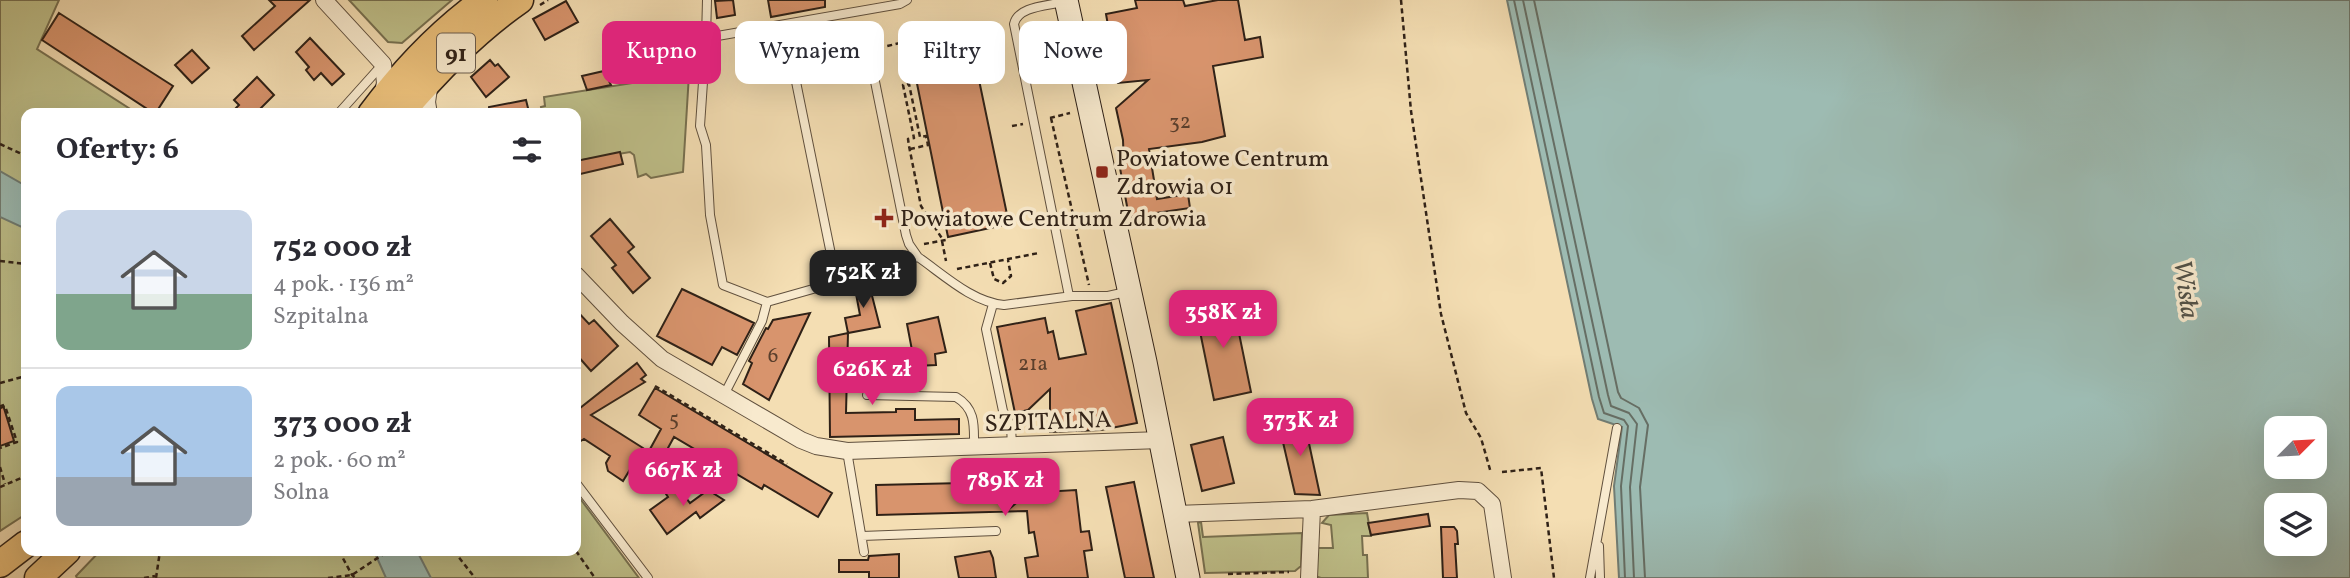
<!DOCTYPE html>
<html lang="pl">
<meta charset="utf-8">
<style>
:root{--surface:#fff;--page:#f2f2f3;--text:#2b2b33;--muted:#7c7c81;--line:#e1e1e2;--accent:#db2777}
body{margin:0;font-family:Vollkorn,serif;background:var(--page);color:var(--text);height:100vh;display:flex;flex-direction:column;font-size:26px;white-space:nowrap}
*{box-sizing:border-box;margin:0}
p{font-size:23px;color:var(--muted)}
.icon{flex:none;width:38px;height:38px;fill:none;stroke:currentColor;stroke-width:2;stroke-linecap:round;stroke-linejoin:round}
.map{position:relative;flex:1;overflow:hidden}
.panel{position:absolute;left:21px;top:108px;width:560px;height:448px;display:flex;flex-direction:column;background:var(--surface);border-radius:14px;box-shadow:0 7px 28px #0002}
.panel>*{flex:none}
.hud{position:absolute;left:602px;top:21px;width:665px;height:63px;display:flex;gap:14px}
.needle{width:46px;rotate:66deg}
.tools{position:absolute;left:2264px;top:416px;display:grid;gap:14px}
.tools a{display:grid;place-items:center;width:63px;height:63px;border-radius:14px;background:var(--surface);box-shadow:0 7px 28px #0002;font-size:35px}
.price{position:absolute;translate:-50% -60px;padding:0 16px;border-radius:14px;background:var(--accent);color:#fff;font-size:23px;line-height:46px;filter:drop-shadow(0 2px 4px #0008)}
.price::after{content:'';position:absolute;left:50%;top:42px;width:21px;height:16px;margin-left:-10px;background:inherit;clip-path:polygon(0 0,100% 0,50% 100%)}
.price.selected{background:#222;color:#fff}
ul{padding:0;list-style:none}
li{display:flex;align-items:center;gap:21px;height:175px;padding:0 35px}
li+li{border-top:2px solid var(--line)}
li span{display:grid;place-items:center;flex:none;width:196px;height:140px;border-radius:14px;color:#555}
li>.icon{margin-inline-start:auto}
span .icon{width:84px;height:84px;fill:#fffc;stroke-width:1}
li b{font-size:30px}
h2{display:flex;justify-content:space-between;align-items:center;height:84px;padding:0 35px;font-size:30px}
.tag{padding:0 24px;border-radius:14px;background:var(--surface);box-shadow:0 7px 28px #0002;font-size:24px;line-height:63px}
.tag.selected{background:var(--accent);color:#fff}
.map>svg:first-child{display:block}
.green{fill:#bfc08a;stroke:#777050;stroke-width:2}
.water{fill:#9dbbb2;stroke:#717d74;stroke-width:2;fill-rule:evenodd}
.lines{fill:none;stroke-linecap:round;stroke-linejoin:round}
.shore{stroke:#666e64;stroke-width:2}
.building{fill:#d8946d;stroke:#2f2117;stroke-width:2}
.lane-casing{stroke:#60503e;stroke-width:10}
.street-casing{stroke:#60503e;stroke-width:18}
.secondary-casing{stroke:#2f2117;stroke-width:25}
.primary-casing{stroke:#2f2117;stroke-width:29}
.path{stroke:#2f2117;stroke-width:2.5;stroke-dasharray:5 3.5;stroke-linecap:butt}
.lane{stroke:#f8eace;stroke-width:8}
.street{stroke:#f8eace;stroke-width:16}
.secondary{stroke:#f8eace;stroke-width:23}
.primary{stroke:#eabf7a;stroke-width:26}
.poi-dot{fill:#8f2418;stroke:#f8eace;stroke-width:2.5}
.labels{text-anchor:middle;stroke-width:7;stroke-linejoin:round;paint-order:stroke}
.number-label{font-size:21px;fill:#593e2c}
.shield{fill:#f8eace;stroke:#6b5d4e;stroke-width:2}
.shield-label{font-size:23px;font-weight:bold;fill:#2f2117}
.poi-label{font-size:24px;fill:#2f2117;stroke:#f8eace;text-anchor:start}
.street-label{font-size:24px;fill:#2f2117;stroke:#f8eace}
.water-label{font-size:26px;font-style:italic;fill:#504f46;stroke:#f8eace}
</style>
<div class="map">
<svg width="2350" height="578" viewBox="0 0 2350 578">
<rect width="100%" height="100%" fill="#f4deb3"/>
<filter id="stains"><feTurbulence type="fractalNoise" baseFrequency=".00286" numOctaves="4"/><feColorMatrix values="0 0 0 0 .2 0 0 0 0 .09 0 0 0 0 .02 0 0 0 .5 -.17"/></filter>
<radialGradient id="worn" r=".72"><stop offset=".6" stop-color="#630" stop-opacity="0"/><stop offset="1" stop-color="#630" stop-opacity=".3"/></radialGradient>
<path class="green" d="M0,0H59L37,49L138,114H26V514L0,531Z
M349,0H452L402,43L388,42Z
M689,74L683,172L651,178L646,174L638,177L634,155L630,152L576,161V114H542L541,107L545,106L544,97Z
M576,493L639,578H77L76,576L100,551H576Z
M1367,513L1371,536H1362L1363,555H1367L1368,578H1321L1315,576L1316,548H1333L1331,525L1322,523L1329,515Z
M1201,522L1203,537L1302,533L1301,566L1295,571L1205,573L1198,523Z"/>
<path class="water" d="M1507,0H2350V578H1619L1614,486L1622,427L1598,419L1592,399ZM2277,429H2315V467H2277ZM2277,506H2315V544H2277Z
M0,171L26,186V229L0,217Z
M374,551H417L431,578H386Z"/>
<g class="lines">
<path class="shore" d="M1514,0L1599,397L1604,413L1624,420L1628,426L1621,486L1625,578
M1523,0L1608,395L1611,406L1629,413L1637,424L1630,487L1634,578
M1534,0L1618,392L1621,398L1639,408L1648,425L1640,487L1645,578"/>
</g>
<path class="building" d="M269,0H310L254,50L242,36L275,6Z
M733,0L735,15L717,18L715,1Z
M768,0H825V7L771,17Z
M1135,0H1183L1185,6L1218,0H1238L1245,40L1260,37L1263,57L1213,66L1225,136L1202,142L1149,149L1157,199L1188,194L1190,208L1129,217L1120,168H1124L1123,140L1116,108L1148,80L1118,83L1106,14L1137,8Z
M566,1L578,22L545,40L533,19Z
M59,13L173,86L155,114L42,40Z
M669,27L687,29L686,61L669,60Z
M969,32L1009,224L948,237L909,44Z
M310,38L344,74L332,85L321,73L314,80L306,70L309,67L296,52Z
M192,50L209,68L192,83L175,65Z
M490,60L495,66L498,64L509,77L486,97L471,77Z
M650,60L652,78L626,82L620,66Z
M604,71L611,85L587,90L582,76Z
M257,77L274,95L255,114H230L239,105L234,100Z
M526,100L529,112L489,114V107Z
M620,152L623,164L576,175V161Z
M610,219L634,247L628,252L650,278L633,293L612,268L616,265L591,236Z
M868,280L880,327L848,333L845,318L860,315L854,283Z
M682,289L754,323L737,355L722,347L712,365L657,336Z
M1232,299L1251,392L1214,400L1195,307Z
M1111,303L1137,423L1101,430L1050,432V389L1028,410L1015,413L997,327L1045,318L1048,333L1053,331L1059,359L1086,354L1076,311Z
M576,310L589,324L594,320L618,346L591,371L576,354Z
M810,313L769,400L743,384L752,363L749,361L766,328L768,329L773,320Z
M938,317L946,352L935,354L936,365L915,366L907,324Z
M848,333L846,413L896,412V409H915V420L959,419V434L830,437L829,337Z
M637,363L646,375L641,379L645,382L591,415L643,448L623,481L608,471L606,463L610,456L584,439L576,444V406L580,408Z
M655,388L832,493L818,517L764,485L762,489L674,437L662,459L649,451L661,429L639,415Z
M3,405L14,441L0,446V406Z
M1304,420L1320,495L1295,494L1279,425Z
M1223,437L1234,483L1202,491L1191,445Z
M1008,482V510L1028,493L1043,486V492L1076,490L1081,532L1089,531L1092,550L1084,551L1088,578H1028L1025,558L1038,556L1034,532L1029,533L1027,511L877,515L876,485Z
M1134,482L1154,578H1125L1106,487Z
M677,486L690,503L708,490L724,500L700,518L696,512L667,534L650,510L668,497L666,494Z
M1428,514L1430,526L1371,535L1368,523Z
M1441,527H1454L1457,531L1458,544H1455L1457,578H1443Z
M990,551L993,558L996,578H959L955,557Z
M899,554V578H869V572H839V560H868L869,556Z"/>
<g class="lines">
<g class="lane-casing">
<path id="lane" d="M907,0L900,4L706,38L700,126L706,145L710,215L723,285L767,302L820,287L835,274L918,257C944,275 972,302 1004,305L1072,296H1108L1126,292
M1063,2C1048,6 1018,6 1014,24L1069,296
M706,38L707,0
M338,114L381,66
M835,274L792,62L791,57L796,51L857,39L861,38L867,42L906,235L909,244L918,257
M993,304L986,329L1003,411L1011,426L1012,446
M724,395L762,321L767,302
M867,395L956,397C976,409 974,426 974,446
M847,451L864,552
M576,483L648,578
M862,536L996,531
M1599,546L1600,578
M1590,578L1617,428"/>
</g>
<g class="street-casing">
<path id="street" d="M324,0L383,64L385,83L382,96
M429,114L427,102L430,82
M576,275L622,323L662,359L801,440L816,446L847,451L1161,440
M1176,514L1312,509L1459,490L1478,491L1492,504L1503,578
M1309,578L1312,509"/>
</g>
<g class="secondary-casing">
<path id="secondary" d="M1066,0L1145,362L1188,578"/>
</g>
<g class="primary-casing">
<path id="primary" d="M371,114C403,71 441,31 484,0
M400,114C436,72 474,32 520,0
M0,564L26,544
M38,578L67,551"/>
</g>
<path class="path" d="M1401,0L1411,111L1441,314L1466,413L1481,438L1491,473
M540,5L548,0
M879,48L904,42L902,33L928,28L930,39
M1050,118L1070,113
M1051,118L1089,285
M1012,126L1023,124
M0,144L26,156
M910,149L928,145L926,136L920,137L909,84L903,85L914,138L908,139L909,146L921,206L943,240
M942,241L946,261
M924,244L946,240
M0,261L26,264
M990,263L994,279L1003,283L1011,276L1008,260
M957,269L1039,253
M0,383L26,376
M655,386L787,464
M0,408L5,406L17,442L0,448
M0,467L5,484
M1502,472L1541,468L1554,578
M0,487L26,476
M339,551L352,575L356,578
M454,551L475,578
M576,551L595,578
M1228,574L1289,572
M144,578L155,576
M156,578L160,551
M328,578L352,575L388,551"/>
<use href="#lane" class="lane"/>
<use href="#street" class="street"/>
<use href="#secondary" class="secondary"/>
<use href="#primary" class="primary"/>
</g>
<g class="poi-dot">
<rect x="1095" y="165" width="14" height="14" rx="3.5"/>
<path d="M880.5 207.5h7v7h7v7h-7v7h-7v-7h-7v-7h7z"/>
</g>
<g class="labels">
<g class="number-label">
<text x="1180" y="128">32</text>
<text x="773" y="362">6</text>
<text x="1033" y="370">21a</text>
<text x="674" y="425">5</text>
</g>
<rect class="shield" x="437" y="33.5" width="38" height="39" rx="5"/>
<g class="shield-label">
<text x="456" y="61">91</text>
</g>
<g class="poi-label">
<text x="1116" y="166">Powiatowe Centrum<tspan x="1116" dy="28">Zdrowia 01</tspan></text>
<text x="900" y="226">Powiatowe Centrum Zdrowia</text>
</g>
<g class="street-label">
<text transform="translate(1048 421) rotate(-2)" y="8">SZPITALNA</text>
</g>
<g class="water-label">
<text transform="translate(2187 289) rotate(82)" y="9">Wisła</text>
</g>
</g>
<rect width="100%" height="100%" filter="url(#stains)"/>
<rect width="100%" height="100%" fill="url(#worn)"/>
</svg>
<div class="tools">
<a><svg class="needle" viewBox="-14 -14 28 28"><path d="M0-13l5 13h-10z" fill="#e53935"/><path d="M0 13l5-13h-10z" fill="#7c7c81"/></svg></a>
<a><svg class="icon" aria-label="layers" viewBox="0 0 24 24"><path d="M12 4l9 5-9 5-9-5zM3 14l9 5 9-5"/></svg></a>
</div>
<b class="price selected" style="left:863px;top:310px">752K zł</b>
<b class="price" style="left:1223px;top:350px">358K zł</b>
<b class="price" style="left:872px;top:407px">626K zł</b>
<b class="price" style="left:1300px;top:458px">373K zł</b>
<b class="price" style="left:683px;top:508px">667K zł</b>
<b class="price" style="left:1005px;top:518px">789K zł</b>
<div class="hud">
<a class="tag selected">Kupno</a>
<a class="tag">Wynajem</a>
<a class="tag">Filtry</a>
<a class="tag">Nowe</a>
</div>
<section class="panel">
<h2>Oferty: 6<svg class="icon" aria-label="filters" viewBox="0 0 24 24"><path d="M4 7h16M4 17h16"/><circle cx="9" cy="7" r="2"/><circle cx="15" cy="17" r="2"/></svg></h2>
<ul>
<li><span style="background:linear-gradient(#c9d6e8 60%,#7fa58c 0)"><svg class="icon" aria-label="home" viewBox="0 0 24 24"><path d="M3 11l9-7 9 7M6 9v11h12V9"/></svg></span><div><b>752 000 zł</b><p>4 pok. · 136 m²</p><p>Szpitalna</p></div></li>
<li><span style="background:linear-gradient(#a9c7e8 65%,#9aa5b1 0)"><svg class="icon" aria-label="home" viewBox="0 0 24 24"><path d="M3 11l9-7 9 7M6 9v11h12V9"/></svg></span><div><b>373 000 zł</b><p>2 pok. · 60 m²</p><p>Solna</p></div></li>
</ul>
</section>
</div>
